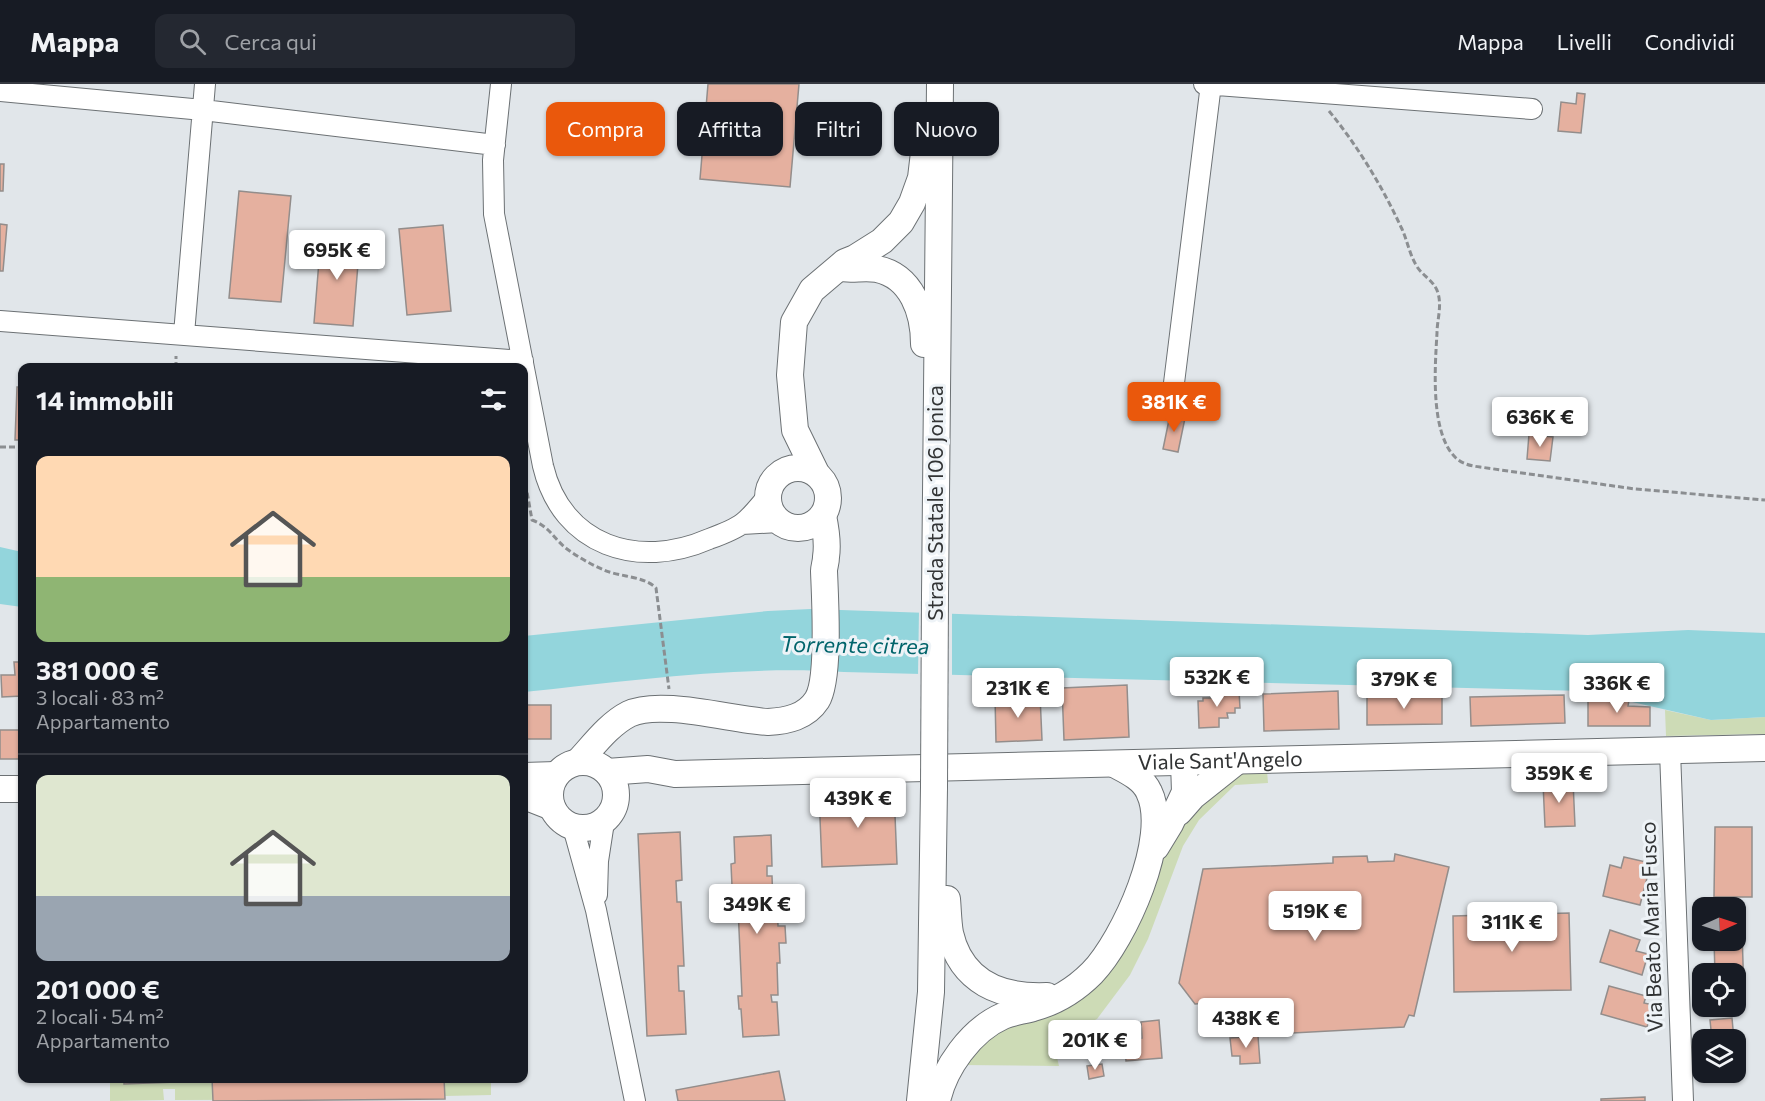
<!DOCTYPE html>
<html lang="it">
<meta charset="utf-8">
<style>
:root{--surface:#171b24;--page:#242831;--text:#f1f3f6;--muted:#9ea1a6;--line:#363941;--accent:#ea580c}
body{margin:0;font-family:Commissioner,sans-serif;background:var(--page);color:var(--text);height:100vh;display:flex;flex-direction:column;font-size:22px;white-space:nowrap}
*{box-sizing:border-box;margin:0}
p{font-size:20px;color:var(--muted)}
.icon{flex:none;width:33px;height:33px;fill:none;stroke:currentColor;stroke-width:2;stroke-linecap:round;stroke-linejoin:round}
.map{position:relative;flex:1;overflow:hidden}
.sheet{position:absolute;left:18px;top:279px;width:510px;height:720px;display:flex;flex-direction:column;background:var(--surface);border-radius:12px;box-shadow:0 2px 4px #0004}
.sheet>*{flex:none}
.banner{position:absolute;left:546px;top:18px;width:570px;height:54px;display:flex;gap:12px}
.needle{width:39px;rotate:87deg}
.tools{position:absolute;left:1692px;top:813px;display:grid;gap:12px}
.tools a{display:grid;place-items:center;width:54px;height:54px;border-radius:12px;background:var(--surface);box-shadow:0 2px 4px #0004;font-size:30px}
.price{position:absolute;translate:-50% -51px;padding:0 14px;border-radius:6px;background:#fff;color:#222;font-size:20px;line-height:39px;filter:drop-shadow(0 2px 3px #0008)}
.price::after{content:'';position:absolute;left:50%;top:36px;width:18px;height:14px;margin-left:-9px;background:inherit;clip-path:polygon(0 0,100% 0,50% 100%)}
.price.on{background:var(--accent);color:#fff}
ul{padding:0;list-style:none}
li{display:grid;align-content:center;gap:12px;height:318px;padding:0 18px}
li+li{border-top:2px solid var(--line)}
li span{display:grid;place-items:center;height:186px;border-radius:12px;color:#555}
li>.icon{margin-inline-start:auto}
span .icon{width:108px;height:108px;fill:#fffc;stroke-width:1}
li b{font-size:26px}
h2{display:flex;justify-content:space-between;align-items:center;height:72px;padding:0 18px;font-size:26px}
.pill{padding:0 21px;border-radius:12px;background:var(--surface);box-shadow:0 2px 4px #0004;font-size:21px;line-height:54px}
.pill.on{background:var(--accent);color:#fff}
header{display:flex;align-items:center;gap:36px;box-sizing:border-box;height:84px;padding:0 30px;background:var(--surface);border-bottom:2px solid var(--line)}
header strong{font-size:28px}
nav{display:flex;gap:33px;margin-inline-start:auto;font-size:21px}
.search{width:420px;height:54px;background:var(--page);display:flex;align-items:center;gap:15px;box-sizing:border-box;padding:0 21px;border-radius:12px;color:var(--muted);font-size:22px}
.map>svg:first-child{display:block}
.green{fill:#cddbb6}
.water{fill:#93d5dc}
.pier{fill:#e1e6ea}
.building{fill:#e5b09f;stroke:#938d8b;stroke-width:1.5}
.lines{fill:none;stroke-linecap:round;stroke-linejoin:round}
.minor-casing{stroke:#6c7174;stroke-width:22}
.major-casing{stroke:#6c7174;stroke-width:28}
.path{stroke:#8b8e91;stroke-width:3;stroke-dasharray:6 3;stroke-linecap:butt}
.minor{stroke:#fff;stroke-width:20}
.major{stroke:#fff;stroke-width:26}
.major-bridge-casing{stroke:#6c7174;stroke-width:28;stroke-linecap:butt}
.major-bridge{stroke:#fff;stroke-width:26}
.labels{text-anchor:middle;stroke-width:6;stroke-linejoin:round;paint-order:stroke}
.street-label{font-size:21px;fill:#313334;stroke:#eef3f7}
.water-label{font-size:22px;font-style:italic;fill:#01646b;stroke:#eef3f7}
</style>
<header>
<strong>Mappa</strong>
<div class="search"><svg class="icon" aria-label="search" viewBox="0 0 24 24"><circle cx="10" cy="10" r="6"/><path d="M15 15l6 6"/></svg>Cerca qui</div>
<nav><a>Mappa</a><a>Livelli</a><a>Condividi</a></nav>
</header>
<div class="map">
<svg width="1765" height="1017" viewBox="0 0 1765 1017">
<rect width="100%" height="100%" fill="#e1e6ea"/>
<path class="green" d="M1665,626L1711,636L1765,633V650L1666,652Z
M1267,687L1268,699L1235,701L1199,736L1183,762L1148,855L1130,891L1097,935L1053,956L1059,982L961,981L989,947L1059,923L1170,752L1234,689Z
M491,994V1011L445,1012V1015L175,1016V1005H163L164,1016L110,1017V995Z"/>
<path class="water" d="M0,463L22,468V523L0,520Z
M811,525L1588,551L1688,546L1765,549V633L1711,636L1584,607L844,588C740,581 628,597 524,608V552L768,527Z"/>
<path class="pier" d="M919,526L952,527V593L918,592Z"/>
<path class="building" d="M708,0H799L790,103L700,95Z
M1577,9L1585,10L1581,49L1558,47L1561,18L1576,20Z
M636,46H651L650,71L635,70Z
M617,51L628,52V63L617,62Z
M0,80H4L3,107H0Z
M239,107L291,112L281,218L229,214Z
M0,140L7,141L3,187H0Z
M443,141L451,227L407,231L399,145Z
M321,152L360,155L353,242L314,239Z
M17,303H22V356H15Z
M1170,331L1185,334L1178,368L1163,365Z
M1529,350L1553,353L1550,377L1527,375Z
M14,578H22V612L2,613L1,591H15Z
M1127,601L1129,653L1064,656L1062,604Z
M1239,607L1240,624H1235V629H1227L1228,634H1219V643L1199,644L1198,617H1203V614H1214V608Z
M1338,607L1339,645L1264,647L1263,610Z
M1040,611L1042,656L996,658L995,613Z
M1564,611L1565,639L1471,642L1470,613Z
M1442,612V640L1367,641V613Z
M1588,615L1629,616L1628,622L1650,623V642H1588Z
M524,621H551V655H524Z
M0,646H22V675H0Z
M1573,697L1575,742L1545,743L1543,699Z
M894,707L897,780L822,783L819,710Z
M1715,743H1752V813H1714Z
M680,748L682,796L676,797L677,818H681L684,882H678L679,907H684L686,950L647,952L638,750Z
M771,751L772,782H767V792H772L773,820H777L778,842H785L786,859H779L780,879H777L778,911H771L772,918H777L779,951L743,953L741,925H739L738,912H742L737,802H732L731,780L735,779L734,753Z
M1395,770L1449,783L1414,932L1409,931L1404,943L1274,950V937L1244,939L1243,917L1195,920L1179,899L1203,785L1333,779V773L1367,772L1368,778L1394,777Z
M1624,773L1646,778L1642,793L1647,794L1640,821L1603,812L1610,781L1621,784Z
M1569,829L1571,906L1454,908L1453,832Z
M1610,846L1640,856L1636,867L1648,870L1642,891L1600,878Z
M1736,847H1742L1744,911H1736V890H1715L1714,856H1736Z
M1609,902L1646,912L1644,919L1653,921L1647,943L1601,930Z
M1732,934L1734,956H1712L1710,936Z
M1159,936L1162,974L1126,977L1124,955L1142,954L1141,938Z
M1258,952L1260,979L1240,980V972H1232L1230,954Z
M1102,980L1104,992L1089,995L1087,982Z
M779,987L785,1017H678L676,1006Z
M124,994H174L175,998L124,1000Z
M212,994H444L445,1015L213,1017Z
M1645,1013V1017H1601V1015Z"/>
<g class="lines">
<g class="minor-casing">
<path id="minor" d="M501,0L493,76L494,130L543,382C562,462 638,486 709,455C720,451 734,446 743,439C752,432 760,421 768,412
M1204,0L1532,25
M0,7L203,26L495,61
M0,237L523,277
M184,250L205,0
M1174,299L1211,0
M742,440L779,438
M1670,667L1683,1017
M573,743L596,826L635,1017
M597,811L598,777L604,738"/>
</g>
<g class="major-casing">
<g id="major">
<path d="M839,184C852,186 865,183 877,185C912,192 924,229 924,260"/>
<circle cx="798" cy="414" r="30"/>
<path d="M816,389L795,346L790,291L794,238L812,206L845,178L855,174L882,157L901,138L912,119L921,94L925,60"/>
<path d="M935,512L940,0"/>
<circle cx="583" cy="711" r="33"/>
<path d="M578,678C593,662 609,640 629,630C660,615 732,636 768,638C787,637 806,633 817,616C830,595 825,514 824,487C824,483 826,478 826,473C828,460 826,446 823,432"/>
<path id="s1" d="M607,688L648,685L675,690L1765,664"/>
<path d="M524,692L556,691"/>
<path d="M0,705H22"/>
<path d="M524,712L552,723"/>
<path d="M1179,728L1193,712L1237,677"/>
<path d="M1156,763L1170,740L1185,708L1184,678"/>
<path d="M947,815C948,826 948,838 950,849C961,898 1001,914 1047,912"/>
<path d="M920,1017L931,908L934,703"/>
<path d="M937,1017C944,984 971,946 1003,932C1012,928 1023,927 1033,924C1055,918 1076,905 1092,889C1124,856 1171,753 1149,708C1143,694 1127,687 1114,680"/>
</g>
</g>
<path class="path" d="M1329,27C1357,61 1382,102 1401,143C1407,155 1409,169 1416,181C1422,192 1434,196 1438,209C1442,223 1437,236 1437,249C1435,283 1430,348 1455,373C1462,380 1471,382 1480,383L1635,405L1765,416
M176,284V272
M0,363H22
M524,391L532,436C550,443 553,454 567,465C578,473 592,481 604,486C620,493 644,492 656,504L669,605"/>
<use href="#minor" class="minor"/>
<use href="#major" class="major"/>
<g class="major-bridge-casing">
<path id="major-bridge" d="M934,703L935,512"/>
</g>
<use href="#major-bridge" class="major-bridge"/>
</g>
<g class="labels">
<g class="street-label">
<text transform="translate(936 419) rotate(-90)" y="7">Strada Statale 106 Jonica</text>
<text dy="7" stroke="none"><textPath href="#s1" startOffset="614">Viale Sant'Angelo</textPath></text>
<text transform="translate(1652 843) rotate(-92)" y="7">Via Beato Maria Fusco</text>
</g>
<g class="water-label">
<text transform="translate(855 561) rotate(1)" y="8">Torrente citrea</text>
</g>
</g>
</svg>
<div class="tools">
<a><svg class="needle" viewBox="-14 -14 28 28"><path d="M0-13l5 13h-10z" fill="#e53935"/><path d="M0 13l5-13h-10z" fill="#9ea1a6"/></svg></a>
<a><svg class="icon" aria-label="locate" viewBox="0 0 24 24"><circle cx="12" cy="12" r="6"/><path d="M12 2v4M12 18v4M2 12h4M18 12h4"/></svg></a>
<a><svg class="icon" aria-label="layers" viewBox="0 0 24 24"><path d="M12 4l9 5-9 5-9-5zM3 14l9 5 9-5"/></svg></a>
</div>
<b class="price" style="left:337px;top:197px">695K €</b>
<b class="price on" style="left:1174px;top:349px">381K €</b>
<b class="price" style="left:1540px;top:364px">636K €</b>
<b class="price" style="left:1217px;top:624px">532K €</b>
<b class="price" style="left:1404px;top:626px">379K €</b>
<b class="price" style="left:1617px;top:630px">336K €</b>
<b class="price" style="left:1018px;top:635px">231K €</b>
<b class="price" style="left:1559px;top:720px">359K €</b>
<b class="price" style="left:858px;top:745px">439K €</b>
<b class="price" style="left:757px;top:851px">349K €</b>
<b class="price" style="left:1315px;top:858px">519K €</b>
<b class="price" style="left:1512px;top:869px">311K €</b>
<b class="price" style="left:1246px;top:965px">438K €</b>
<b class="price" style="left:1095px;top:987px">201K €</b>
<div class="banner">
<a class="pill on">Compra</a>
<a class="pill">Affitta</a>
<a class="pill">Filtri</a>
<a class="pill">Nuovo</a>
</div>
<section class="sheet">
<h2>14 immobili<svg class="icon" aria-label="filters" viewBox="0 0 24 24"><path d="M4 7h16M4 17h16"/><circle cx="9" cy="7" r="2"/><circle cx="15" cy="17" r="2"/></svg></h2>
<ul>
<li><span style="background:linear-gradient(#ffd9b3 65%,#8fb573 0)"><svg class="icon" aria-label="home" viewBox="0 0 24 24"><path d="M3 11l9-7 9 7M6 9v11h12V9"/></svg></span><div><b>381 000 €</b><p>3 locali · 83 m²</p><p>Appartamento</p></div></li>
<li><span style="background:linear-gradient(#dfe7d0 65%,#9aa5b1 0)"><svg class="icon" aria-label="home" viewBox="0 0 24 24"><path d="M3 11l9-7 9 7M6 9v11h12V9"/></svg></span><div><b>201 000 €</b><p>2 locali · 54 m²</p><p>Appartamento</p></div></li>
</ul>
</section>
</div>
